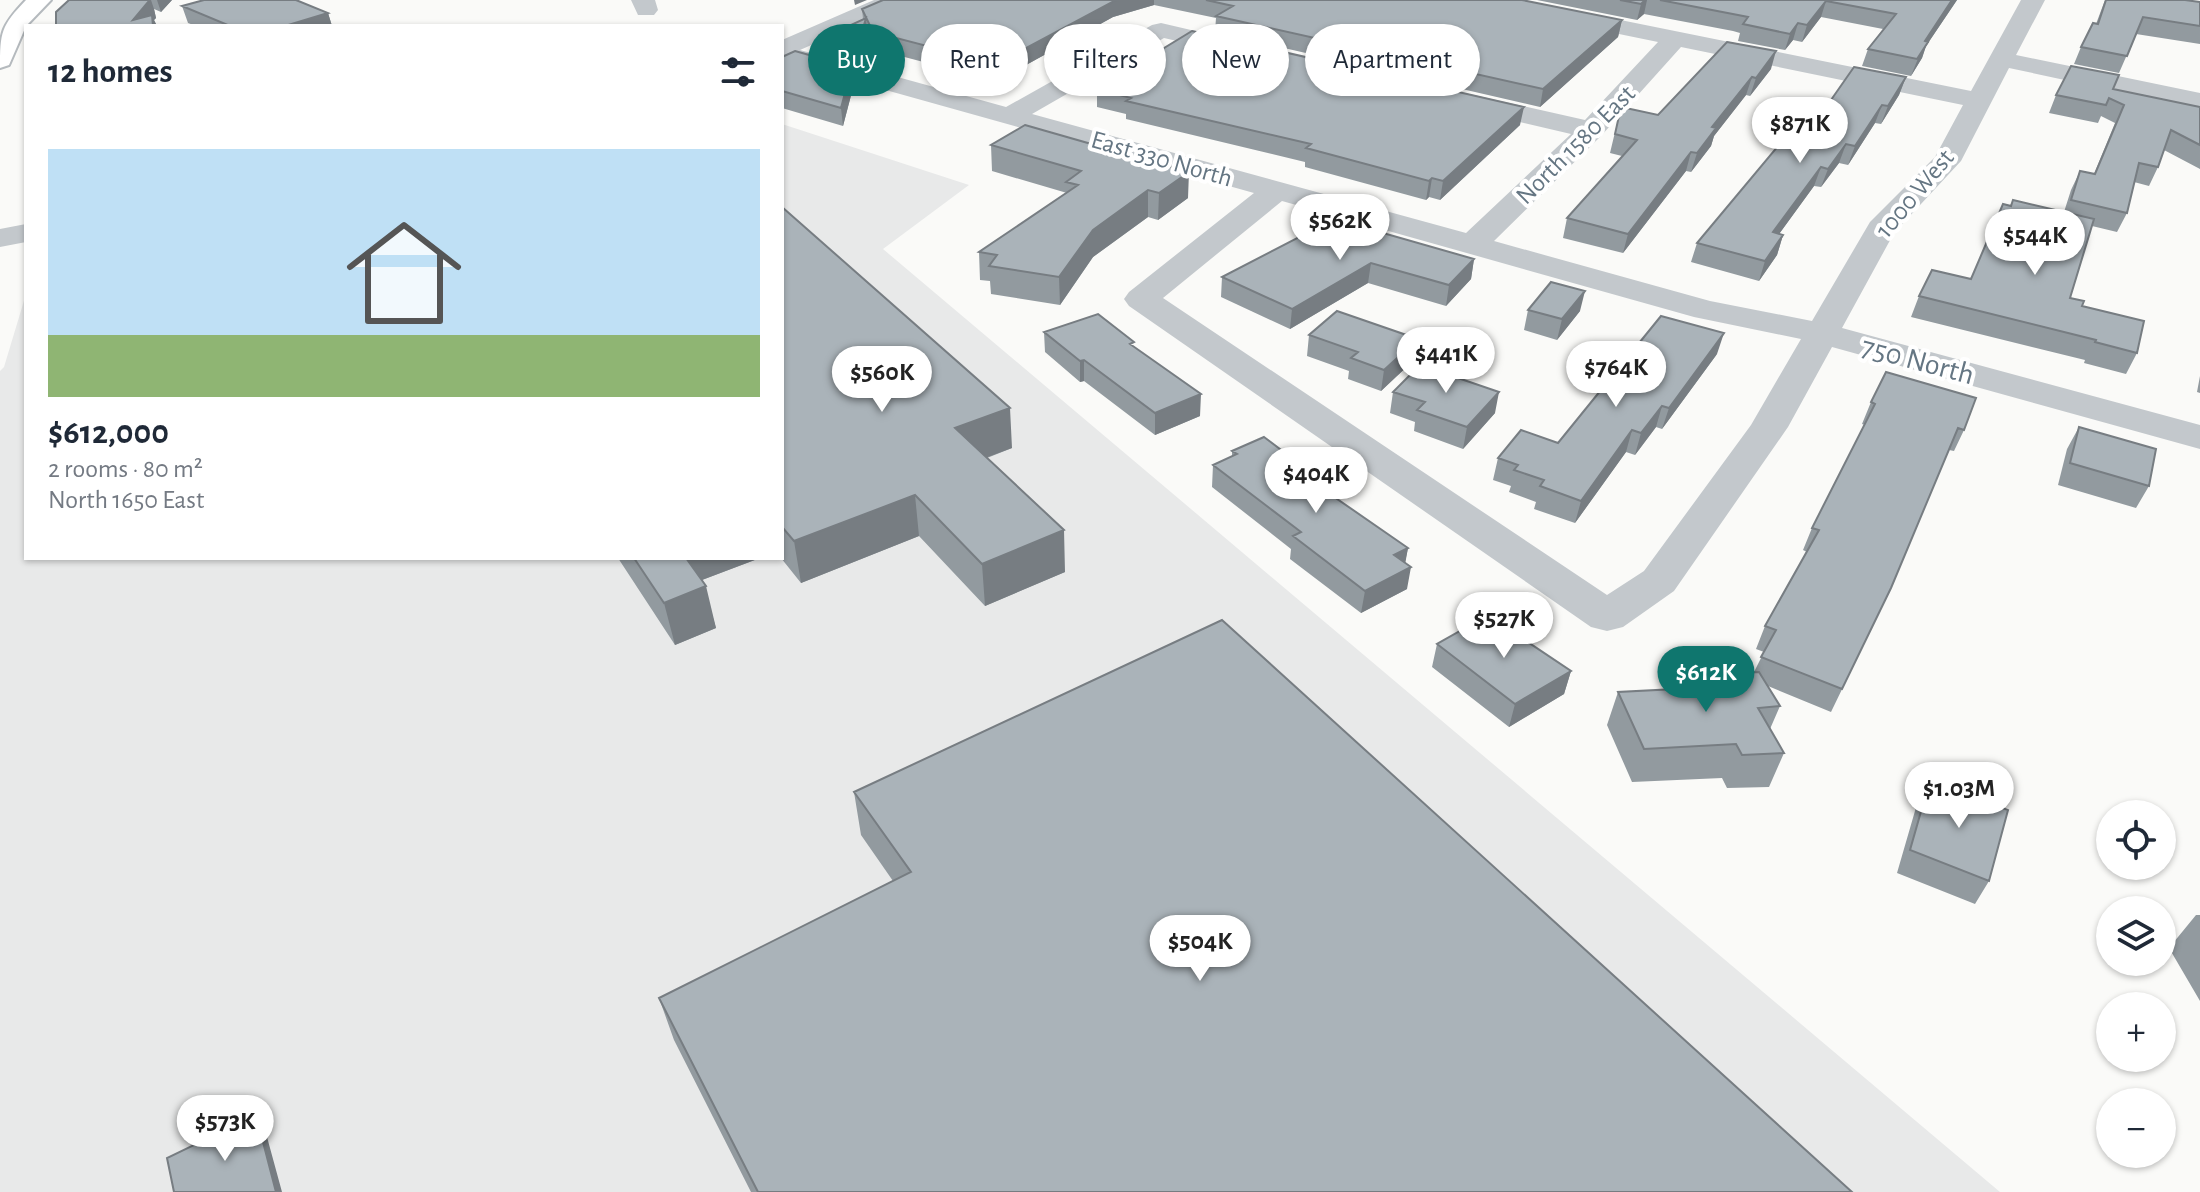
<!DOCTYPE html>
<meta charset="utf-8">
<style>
:root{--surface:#fff;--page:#f6f6f7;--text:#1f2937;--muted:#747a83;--accent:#0f766e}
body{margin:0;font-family:"Alegreya Sans",sans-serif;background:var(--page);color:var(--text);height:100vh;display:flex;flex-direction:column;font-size:30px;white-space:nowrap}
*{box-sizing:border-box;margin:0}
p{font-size:26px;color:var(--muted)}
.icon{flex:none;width:44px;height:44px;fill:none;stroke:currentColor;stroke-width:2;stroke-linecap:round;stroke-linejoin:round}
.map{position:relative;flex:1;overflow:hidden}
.side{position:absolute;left:24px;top:24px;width:760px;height:536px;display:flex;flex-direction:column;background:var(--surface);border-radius:0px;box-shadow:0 2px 6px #0004}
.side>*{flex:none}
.top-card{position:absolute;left:808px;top:24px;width:760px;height:72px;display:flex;gap:16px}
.buttons{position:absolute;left:2096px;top:800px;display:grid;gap:16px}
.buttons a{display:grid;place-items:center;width:80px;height:80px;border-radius:50%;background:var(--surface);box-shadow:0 2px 6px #0004;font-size:40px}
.price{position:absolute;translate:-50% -68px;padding:0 18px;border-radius:28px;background:#fff;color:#222;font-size:26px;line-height:52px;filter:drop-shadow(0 2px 4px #0008)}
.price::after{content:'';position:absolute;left:50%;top:48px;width:24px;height:18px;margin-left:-12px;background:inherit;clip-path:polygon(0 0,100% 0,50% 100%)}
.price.current{background:var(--accent);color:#fff}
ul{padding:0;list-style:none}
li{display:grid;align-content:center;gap:16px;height:424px;padding:0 24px}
li span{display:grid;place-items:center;height:248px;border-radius:0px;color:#555}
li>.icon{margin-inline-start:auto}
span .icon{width:144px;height:144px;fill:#fffc;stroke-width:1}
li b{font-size:34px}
h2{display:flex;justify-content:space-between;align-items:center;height:96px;padding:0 24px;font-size:34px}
.chip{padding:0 28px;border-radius:36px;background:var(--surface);box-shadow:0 2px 6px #0004;font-size:28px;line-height:72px}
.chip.current{background:var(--accent);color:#fff}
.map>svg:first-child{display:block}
.built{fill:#e8e9e9}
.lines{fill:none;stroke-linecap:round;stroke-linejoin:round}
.major-casing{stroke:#b5babe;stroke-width:4}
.minor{fill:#c3c8cc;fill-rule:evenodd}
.major{fill:#fff;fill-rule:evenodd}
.wall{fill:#929a9f}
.shaded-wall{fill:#777d82}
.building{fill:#aab3b9;stroke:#777d82;stroke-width:2}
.labels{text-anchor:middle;stroke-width:8;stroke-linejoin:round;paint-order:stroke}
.far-street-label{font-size:26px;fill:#657683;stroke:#fff}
.street-label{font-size:30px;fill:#657683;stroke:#fff}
</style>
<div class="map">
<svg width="2200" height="1192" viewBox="0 0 2200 1192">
<rect width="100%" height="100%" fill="#fafaf8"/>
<path class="built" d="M782,124L969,185L883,249L2000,1192H0V371L4,367L26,294V558H782Z"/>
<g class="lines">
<g class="major-casing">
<path id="major" d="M26,0H51L26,26L9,65L0,68C0,32 1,26 26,0Z"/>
</g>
<path class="minor" d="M631,0H655L658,10L654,15H638Z
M874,0H906L902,5L800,50L1006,107L1152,25L1161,23L1251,44L1254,49L1251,54L1242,56L1164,38L1032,114L1466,233L1571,134L1456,107L1452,101L1456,95L1465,93L1585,120L1658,42L1488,7L1480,5L1476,0H1522L1971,91L2021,0H2045L2016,55L2200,93V109L2009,68L1961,161L1894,233L1842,328L2200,425V449L1832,347L1788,427L1674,591L1623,627L1607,631L1591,627L1129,306L1124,299L1129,292L1254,193L782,61V40ZM1681,47L1963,105L1935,157L1870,222L1812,321L1710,301L1494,241L1601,136ZM1282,201L1694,317L1801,339L1751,425L1644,571L1607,595L1163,298Z
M26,224V242L0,247V229Z"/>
<use href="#major" class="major"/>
</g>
<path class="wall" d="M69,0H172L161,12L154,9L156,18L154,20L157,26H56Z
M883,0H1522L1622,20L1618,37L1540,107L1215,32L1216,18L1154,5L1113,17L1017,70L1013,69L992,80L874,49L867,33L860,63L827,54L825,37L863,19L862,9Z
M1537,0H1957L1926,46L1922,58L1911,76L1862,66L1868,49L1883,29L1821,17L1802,42L1793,40L1785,50L1738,41L1740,33L1733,31L1644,14L1637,20Z
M2105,0L2200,2V44L2136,34L2119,73L2074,64L2081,47L2096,24Z
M182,6L328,13L332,26H196L188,23Z
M782,57L854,84L843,126L782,108Z
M1771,69L1750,96L1746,95L1714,136L1711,146L1691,172L1686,171L1623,253L1563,238L1567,218L1622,156L1610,153L1621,107L1658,115Z
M1906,77L1899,95L1881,124L1875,123L1848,165L1839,163L1821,187L1814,186L1779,234L1783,235L1777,255L1759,281L1691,262L1697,243L1783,147L1824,110Z
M1097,89L1520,125L1440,200L1429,197L1426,200L1305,167V162L1126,119V114L1097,107Z
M2113,89L2200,107V169L2164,150L2158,167L2149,186L2134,182L2127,213L2117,232L2092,226L2070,298L2082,306L2137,353L2126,374L2084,363L2085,360L1911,317L1919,296L1971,279L2011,205L2064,212L2071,190L2080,171L2094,174L2115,123L2101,116L2098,123L2049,113L2056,95Z
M991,145L1188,198L1158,220L1148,217L1093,257L1060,305L991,294L990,281L980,280L979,252L1067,193L992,171Z
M782,207L1012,448L987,458L1065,572L985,606L919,536L801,583L781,558Z
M1334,219L1474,259L1471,279L1446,306L1368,283L1290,329L1221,297L1222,277Z
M1528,310L1580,311L1557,340L1524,330Z
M1044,332L1134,347L1200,416L1155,435L1084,381L1080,382L1045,352Z
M1309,335L1414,360L1381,391L1348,379L1349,371L1307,356Z
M1717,354L1662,429L1656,427L1635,455L1626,452L1575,523L1534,509L1536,502L1509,492L1511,486L1493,480L1498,458L1558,443Z
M2200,376V393L2197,392Z
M1393,392L1495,413L1463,449L1414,431L1415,422L1390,413Z
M1871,402L1964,430L1954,451L1949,450L1891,588L1831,712L1768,686L1780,706L1770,729L1784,753L1769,787L1727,788L1722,778L1632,782L1607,725L1618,692L1682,689L1688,675L1754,672L1764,652L1756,649L1765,626L1807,552L1803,550L1812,528L1865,425L1862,424Z
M2079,427L2149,486L2136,508L2058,485L2067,449Z
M1232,451L1296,471L1408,548L1405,562L1407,589L1361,613L1290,559L1291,549L1212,487L1213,465L1232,457Z
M618,558H760L702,580L716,628L675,645Z
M1498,630L1571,671L1564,694L1509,727L1432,667L1437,644Z
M1930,780L1989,881L1975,904L1897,873L1917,804Z
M854,792L1852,1192H751L674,1040L659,998L893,881L861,835Z
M2196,915H2200V1001L2169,948Z"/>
<path class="shaded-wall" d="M149,0H151L154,9L156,18L154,20L157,26L133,20Z
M157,0H172L161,12Z
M854,0H867L855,5Z
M1116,0H1154V5L1113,17L1017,70V53Z
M1645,0H1647L1644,14L1637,20L1641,4Z
M1952,0H1957L1926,46L1922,58L1911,76L1925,41Z
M1826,1L1821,17L1802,42L1807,25Z
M328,13L332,26H285Z
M866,18L867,35L860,63L858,46Z
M1622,20L1618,37L1540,107L1543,89Z
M1798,23L1793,40L1785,50L1790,34Z
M1776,51L1771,69L1750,96L1756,78Z
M1012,52L1013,69L992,80V63Z
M852,67L854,84L843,126L841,108Z
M1752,77L1746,95L1714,136L1711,146L1691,172L1697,153L1712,127Z
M1906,77L1899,95L1881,124L1888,106Z
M1882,105L1875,123L1848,165L1855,146Z
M1524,107L1520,125L1440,200L1443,181Z
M1846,144L1839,163L1821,187L1828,169Z
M1691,152L1686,171L1623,253L1628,234Z
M1821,167L1814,186L1766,252L1773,232Z
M1189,172L1188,198L1158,220L1159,193Z
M1432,178L1429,197L1426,200L1429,181Z
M1148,190V217L1093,257L1060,305L1059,277L1093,230Z
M1783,235L1777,255L1759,281L1765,261Z
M1474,259L1471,279L1446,306L1449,285Z
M1371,263L1368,283L1290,329L1292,309Z
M1585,291L1580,311L1557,340L1562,319Z
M1724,333L1717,354L1662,429L1669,408Z
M1418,339L1414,360L1381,391L1384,370Z
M1084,360V381L1080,382V361Z
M1499,392L1495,413L1463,449L1467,427Z
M1201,394L1200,416L1155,435V413Z
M1662,406L1656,427L1635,455L1641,433Z
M1010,408L1012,448L958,468L955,428Z
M1632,430L1626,452L1575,523L1581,501Z
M1297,462L1294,483L1288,465Z
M915,495L919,536L801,583L794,541Z
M1064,530L1065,572L985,606L982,564Z
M1408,548L1404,570L1394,555Z
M679,558H760L686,586Z
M1411,567L1407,589L1361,613L1365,591Z
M706,586L716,628L675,645L664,603Z
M1571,671L1564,694L1509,727L1515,704Z
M256,1115L264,1126L282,1192H276Z"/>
<path class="building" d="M69,0H149V1L133,20L152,15L153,26H56V12Z
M204,0H296L328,13L285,26H230L182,6Z
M883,0H1116L1017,53L1012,52L992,63L873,32L862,9Z
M1206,0H1522L1622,20L1543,89L1216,16L1233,6Z
M1620,0H1645L1641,4Z
M1660,0H1952L1925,41L1928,42L1917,59L1868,49L1896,14L1826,1L1807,25L1798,23L1790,34L1743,24L1748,17L1738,15Z
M2106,0H2185L2200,2V26L2143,17L2127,56L2081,47L2093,23L2098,24Z
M866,18L858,46L825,37Z
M1192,31L1524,107L1443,181L1432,178L1429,181L1306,148L1311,144L1126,101L1131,98L1097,89Z
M1727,42L1776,51L1756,78L1752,77L1712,127L1716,128L1697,153L1691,152L1628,234L1567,218L1637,140L1615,134L1621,107L1658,115Z
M795,51L852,67L841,108L782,91V57Z
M2071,66L2119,75L2113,89L2200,107V145L2171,130L2158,167L2139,163L2127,213L2071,200L2080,171L2095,174L2124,105L2109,98L2106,105L2056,95Z
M1854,67L1906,77L1888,106L1882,105L1855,146L1846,144L1828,169L1821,167L1773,232L1783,235L1765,261L1697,243L1778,146L1783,147L1811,108L1824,110Z
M1025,125L1189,172L1159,193L1148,190L1093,230L1059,277L989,266L997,255L979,252L1078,185L1066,182L1081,171L991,145Z
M2013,200L2094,219L2070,298L2084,301L2082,306L2144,321L2137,353L2095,342L2096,340L1919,296L1932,270L1971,279L2003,204L2011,206Z
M782,207L1010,408L955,428L1064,530L982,564L915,495L794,541L782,527Z
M1334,219L1474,259L1449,285L1371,263L1292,309L1222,277Z
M1551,282L1585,291L1562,319L1528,310Z
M1337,311L1418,339L1384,370L1351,358L1358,352L1309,335Z
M1098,314L1134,342L1130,344L1201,394L1155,413L1084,360L1080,361L1044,332Z
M1661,316L1724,333L1669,408L1662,406L1641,433L1632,430L1581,501L1540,486L1544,480L1514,470L1518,465L1498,458L1521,430L1558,443Z
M1420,365L1499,392L1467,427L1417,410L1425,402L1393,392Z
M1886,372L1976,398L1964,430L1958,428L1891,588L1842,689L1761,657L1776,630L1765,626L1819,530L1812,528L1875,404L1871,402Z
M2079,427L2156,449L2149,486L2070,463Z
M1264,437L1297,462L1288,465L1408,548L1394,555L1411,567L1365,591L1293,536L1301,532L1213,465L1237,454L1232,451Z
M634,558H686L706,586L664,603Z
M1483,618L1498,630L1504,626L1571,671L1515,704L1437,644Z
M1222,620L1852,1192H758L659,998L911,872L854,792Z
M1759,672L1780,706L1758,708L1784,753L1742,755L1736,744L1644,749L1618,692L1695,688L1688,675Z
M1930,780L2008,810L1989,881L1910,850Z
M256,1115L276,1192H174L167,1158Z"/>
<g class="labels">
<g class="far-street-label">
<text transform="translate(1575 144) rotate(-45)" y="9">North 1580 East</text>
<text transform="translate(1162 158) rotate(16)" y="9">East 330 North</text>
<text transform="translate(1914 193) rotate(-50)" y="9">1000 West</text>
</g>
<g class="street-label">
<text transform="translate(1918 360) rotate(15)" y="10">750 North</text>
</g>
</g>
</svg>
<div class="buttons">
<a><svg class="icon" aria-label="locate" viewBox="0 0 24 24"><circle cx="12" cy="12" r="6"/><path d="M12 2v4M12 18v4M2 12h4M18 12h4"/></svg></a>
<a><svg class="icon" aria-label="layers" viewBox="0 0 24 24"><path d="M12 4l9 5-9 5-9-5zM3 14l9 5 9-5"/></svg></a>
<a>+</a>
<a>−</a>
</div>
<b class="price" style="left:1800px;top:165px">$871K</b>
<b class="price" style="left:1340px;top:262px">$562K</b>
<b class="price" style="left:2035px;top:277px">$544K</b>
<b class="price" style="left:1446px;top:395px">$441K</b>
<b class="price" style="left:1616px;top:409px">$764K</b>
<b class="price" style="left:882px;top:414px">$560K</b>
<b class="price" style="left:1316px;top:515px">$404K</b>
<b class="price" style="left:1504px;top:660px">$527K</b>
<b class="price current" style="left:1706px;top:714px">$612K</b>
<b class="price" style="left:1959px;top:830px">$1.03M</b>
<b class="price" style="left:1200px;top:983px">$504K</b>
<b class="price" style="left:225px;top:1163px">$573K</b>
<div class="top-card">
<a class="chip current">Buy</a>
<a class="chip">Rent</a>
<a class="chip">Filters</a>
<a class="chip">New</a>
<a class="chip">Apartment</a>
</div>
<section class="side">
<h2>12 homes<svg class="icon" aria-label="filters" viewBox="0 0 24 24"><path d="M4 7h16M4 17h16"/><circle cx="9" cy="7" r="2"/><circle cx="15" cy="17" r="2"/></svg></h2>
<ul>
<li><span style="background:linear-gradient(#bfe0f5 75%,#8fb573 0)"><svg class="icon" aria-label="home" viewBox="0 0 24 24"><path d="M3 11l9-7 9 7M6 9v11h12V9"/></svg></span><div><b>$612,000</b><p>2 rooms · 80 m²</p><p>North 1650 East</p></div></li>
</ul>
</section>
</div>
